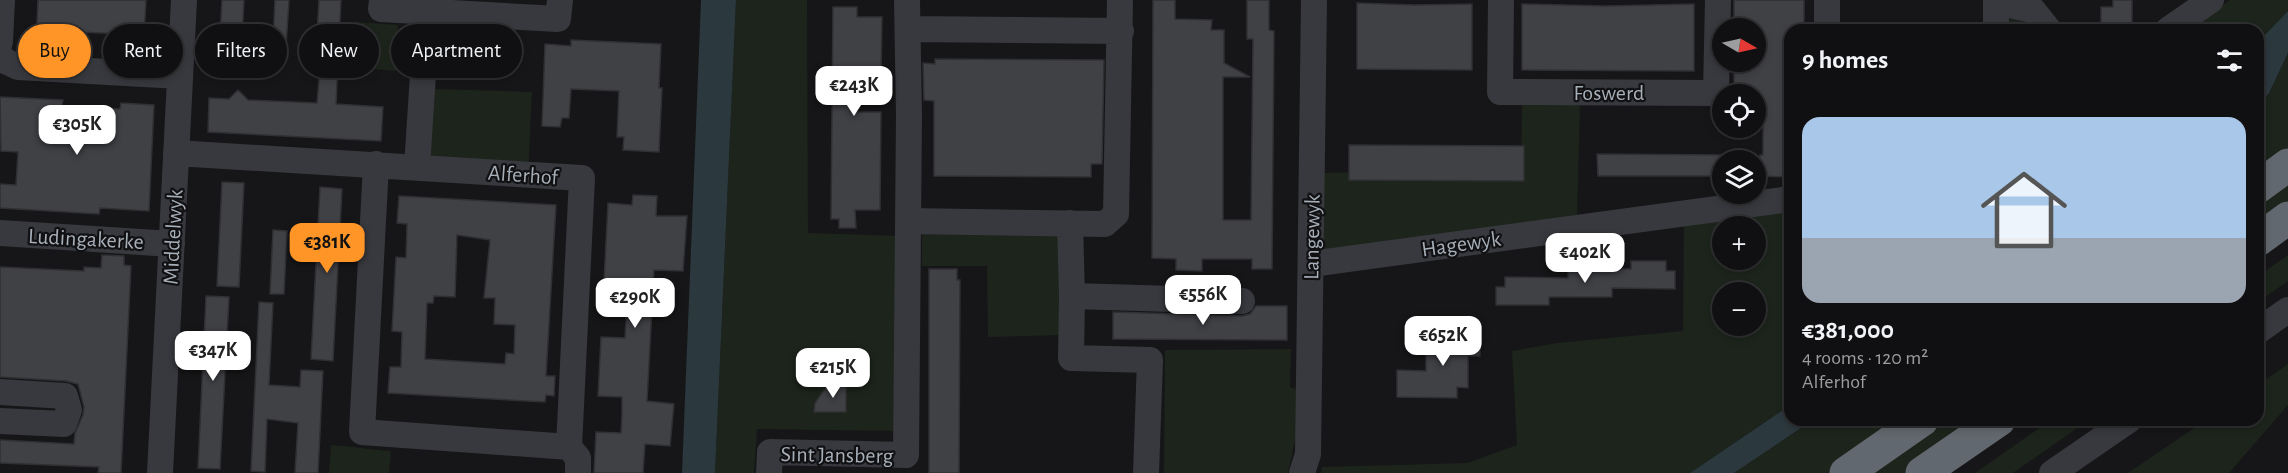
<!DOCTYPE html>
<meta charset="utf-8">
<style>
:root{--surface:#101012;--page:#19191b;--text:#f1f3f6;--muted:#9c9d9f;--line:#303032;--accent:#ff9427}
body{margin:0;font-family:"Alegreya Sans",sans-serif;background:var(--page);color:var(--text);height:100vh;display:flex;flex-direction:column;font-size:22px;white-space:nowrap}
*{box-sizing:border-box;margin:0}
p{font-size:20px;color:var(--muted)}
.icon{flex:none;width:33px;height:33px;fill:none;stroke:currentColor;stroke-width:2;stroke-linecap:round;stroke-linejoin:round}
.map{position:relative;flex:1;overflow:hidden}
.panel{position:absolute;left:1784px;top:24px;width:480px;height:402px;display:flex;flex-direction:column;background:var(--surface);border-radius:18px;box-shadow:0 3px 9px #0003,0 0 0 2px var(--line)}
.panel>*{flex:none}
.banner{position:absolute;left:18px;top:24px;width:570px;height:54px;display:flex;gap:12px}
.needle{width:39px;rotate:99deg}
.controls{position:absolute;left:1712px;top:18px;display:grid;gap:12px}
.controls a{display:grid;place-items:center;width:54px;height:54px;border-radius:50%;background:var(--surface);box-shadow:0 3px 9px #0003,0 0 0 2px var(--line);font-size:30px}
.price{position:absolute;translate:-50% -51px;padding:0 14px;border-radius:12px;background:#fff;color:#222;font-size:20px;line-height:39px;filter:drop-shadow(0 2px 3px #0008)}
.price::after{content:'';position:absolute;left:50%;top:36px;width:18px;height:14px;margin-left:-9px;background:inherit;clip-path:polygon(0 0,100% 0,50% 100%)}
.price.active{background:var(--accent);color:#111}
ul{padding:0;list-style:none}
li{display:grid;align-content:center;gap:12px;height:318px;padding:0 18px}
li span{display:grid;place-items:center;height:186px;border-radius:18px;color:#555}
li>.icon{margin-inline-start:auto}
span .icon{width:108px;height:108px;fill:#fffc;stroke-width:1}
li b{font-size:26px}
h2{display:flex;justify-content:space-between;align-items:center;height:72px;padding:0 18px;font-size:26px}
.tag{padding:0 21px;border-radius:27px;background:var(--surface);box-shadow:0 3px 9px #0003,0 0 0 2px var(--line);font-size:21px;line-height:54px}
.tag.active{background:var(--accent);color:#111}
.map>svg:first-child{display:block}
.green{fill:#1c241b;fill-rule:evenodd}
.water{fill:#2b383d}
.building{fill:#404145;stroke:#303034;stroke-width:1.5;fill-rule:evenodd}
.lines{fill:none;stroke-linecap:round;stroke-linejoin:round}
.minor{stroke:#37393e;stroke-width:26}
.highway{stroke:#62686f;stroke-width:33}
.labels{text-anchor:middle;stroke-width:4.5;stroke-linejoin:round;paint-order:stroke}
.street-label{font-size:22px;fill:#a7afb9;stroke:#111113}
</style>
<div class="map">
<svg width="2288" height="473" viewBox="0 0 2288 473">
<rect width="100%" height="100%" fill="#161618"/>
<path class="green" d="M736,0H807L808,233L903,236L896,431L757,429L754,473H715Z
M2230,0H2288V11L2258,42V30H2187Z
M2019,14L2045,30H2007V21Z
M355,22L398,25L396,71L352,67Z
M2288,53V151L2258,172V107L2269,93Z
M433,89L532,92L528,176L429,167Z
M1522,105H1580L1577,219L1320,254L1321,173L1521,168Z
M2288,181V205L2258,226V203Z
M1789,201V406L1690,473H1321L1322,467L1467,463L1517,445L1512,351L1557,343L1683,331L1684,216ZM1722,226H1755V260H1722ZM1722,292H1755V326H1722Z
M1064,233V335L988,337L987,266H922V234Z
M2288,255V281L2258,302V276Z
M1291,349L1290,387L1305,393L1288,473H1164L1165,350Z
M2288,364V405L2229,473H2128L2206,420H2258V385Z
M1813,420H1905L1829,473H1734Z
M1943,420H1981L1906,473H1867Z
M2051,420H2089L2013,473H1975Z
M331,445C352,446 370,450 391,451L389,473H329Z"/>
<path class="water" d="M701,0H736L715,473H682Z
M2288,11V53L2269,93L2258,107V42Z
M1789,406L1790,420H1813L1734,473H1690Z"/>
<path class="building" d="M38,0H146L144,38L121,37L122,34L59,31V34H56V45L36,44Z
M222,0H244L241,56L219,54Z
M275,0H289L285,62L272,61Z
M319,0H341L336,104L383,107L381,141L208,132L209,98L229,99L238,90L248,100L317,103L320,68H315Z
M1153,0H1175V19L1212,20L1211,30H1224V63L1250,77H1223V220H1251L1253,39H1247V0H1269V30L1274,31L1272,269H1252V259H1202V271L1176,270V259L1152,258Z
M1734,0H1804V30H1790V177L1760,176V155H1763V126H1755V94H1734V62H1755V28H1734Z
M2113,0H2132V23H2101V7H2113Z
M1357,3L1415,5L1472,4V70L1357,69Z
M1522,4L1606,6L1694,4V71L1522,70Z
M833,7H857V17H882L881,76H857L856,112H881L880,210H855L856,228H839V219H831Z
M448,38L515,43L514,64L487,60V63L447,61Z
M571,40L661,44L659,88H662L659,152L623,150L624,137H617L619,91L571,89L569,118H562L560,127L542,126L545,44L571,46Z
M935,59L1104,60L1102,164H1091V177L934,176V101L924,100L923,63L935,64Z
M0,97L63,100L62,106L88,107L120,109L121,103L154,105L149,211L100,208L99,214L0,208V184L16,185L18,152L1,151Z
M1349,145L1524,146V181L1349,180Z
M1597,154L1722,155V176H1598Z
M222,182L244,183L239,287L217,286Z
M320,187L342,189L333,361L311,359Z
M633,195L657,196L656,216H687L683,271L654,270L647,401L674,404L670,446L645,444L643,473H594L596,432L621,433L622,415V397L598,396L601,337L625,338L627,302L603,301L608,203L632,205Z
M399,196L556,205L546,376H555L554,396L546,395L545,402L388,393L390,367H401L402,332L392,331L396,257L406,258L407,224L397,223ZM457,235L490,240L484,298H495L494,324L515,325L514,354L506,353L505,364L425,359L427,303H433L434,296L455,297Z
M273,230L287,231L284,294H270Z
M102,255L124,256V265L131,266L121,473H98L99,467L0,463V440L74,444L75,433L83,415L84,407L78,384L66,381L0,377V267L84,271V267L101,268Z
M1631,261H1666V271H1675V289L1612,288V297H1549V305H1496V287H1505V277L1568,278V269H1631Z
M929,269H957V280H960L959,473H929Z
M206,296L229,297L220,469L198,468Z
M259,302L273,303L269,385L300,387L301,370L323,371L318,473H295L298,423L267,419L265,472L251,471Z
M1256,306H1287V340L1113,339V312L1242,316L1250,314Z
M1458,324H1481L1480,356H1468V388L1457,387V398L1397,397V370L1426,371V345H1437V338H1457Z
M846,381V412H814L815,403L826,387L835,383Z"/>
<g class="lines">
<path class="minor" d="M382,0L381,9L558,19L560,0
M1501,0L1500,92L1716,93L1718,0
M1996,2L2033,10L2049,30
M908,29L1121,31
M1827,30V0
M1996,30V0
M2168,30L2211,0
M0,42L2,0
M0,55L5,61L18,67L180,76
M176,153L582,178L569,447L362,432L376,164
M417,167L427,12
M908,221L1105,224L1116,214L1120,0
M1070,223L1072,296L1071,358L1150,360L1146,473
M0,233L172,244
M1311,264L1790,199
M1072,296L1242,301
M2258,331L2288,310
M0,392L65,396L69,410L64,424L0,421
M569,447L578,458V473
M160,473L184,0
M769,473L770,452L906,455L909,115L907,0
M1302,473L1308,454L1314,0
M2052,473L2129,420"/>
<path class="highway" d="M2258,187L2288,165
M2258,240L2288,218
M1846,473L1922,420
M1922,473L1999,420"/>
</g>
<g class="labels">
<g class="street-label">
<text x="1609" y="100">Foswerd</text>
<text transform="translate(523 174) rotate(4)" y="8">Alferhof</text>
<text transform="translate(172 237) rotate(-87)" y="8">Middelwyk</text>
<text transform="translate(1311 237) rotate(-89)" y="8">Langewyk</text>
<text transform="translate(86 238) rotate(3)" y="8">Ludingakerke</text>
<text transform="translate(1461 243) rotate(-8)" y="8">Hagewyk</text>
<text transform="translate(837 454) rotate(1)" y="8">Sint Jansberg</text>
</g>
</g>
</svg>
<div class="controls">
<a><svg class="needle" viewBox="-14 -14 28 28"><path d="M0-13l5 13h-10z" fill="#e53935"/><path d="M0 13l5-13h-10z" fill="#9c9d9f"/></svg></a>
<a><svg class="icon" aria-label="locate" viewBox="0 0 24 24"><circle cx="12" cy="12" r="6"/><path d="M12 2v4M12 18v4M2 12h4M18 12h4"/></svg></a>
<a><svg class="icon" aria-label="layers" viewBox="0 0 24 24"><path d="M12 4l9 5-9 5-9-5zM3 14l9 5 9-5"/></svg></a>
<a>+</a>
<a>−</a>
</div>
<b class="price" style="left:854px;top:117px">€243K</b>
<b class="price" style="left:77px;top:156px">€305K</b>
<b class="price active" style="left:327px;top:274px">€381K</b>
<b class="price" style="left:1585px;top:284px">€402K</b>
<b class="price" style="left:1203px;top:326px">€556K</b>
<b class="price" style="left:635px;top:329px">€290K</b>
<b class="price" style="left:1443px;top:367px">€652K</b>
<b class="price" style="left:213px;top:382px">€347K</b>
<b class="price" style="left:833px;top:399px">€215K</b>
<div class="banner">
<a class="tag active">Buy</a>
<a class="tag">Rent</a>
<a class="tag">Filters</a>
<a class="tag">New</a>
<a class="tag">Apartment</a>
</div>
<section class="panel">
<h2>9 homes<svg class="icon" aria-label="filters" viewBox="0 0 24 24"><path d="M4 7h16M4 17h16"/><circle cx="9" cy="7" r="2"/><circle cx="15" cy="17" r="2"/></svg></h2>
<ul>
<li><span style="background:linear-gradient(#a9c7e8 65%,#9aa5b1 0)"><svg class="icon" aria-label="home" viewBox="0 0 24 24"><path d="M3 11l9-7 9 7M6 9v11h12V9"/></svg></span><div><b>€381,000</b><p>4 rooms · 120 m²</p><p>Alferhof</p></div></li>
</ul>
</section>
</div>
